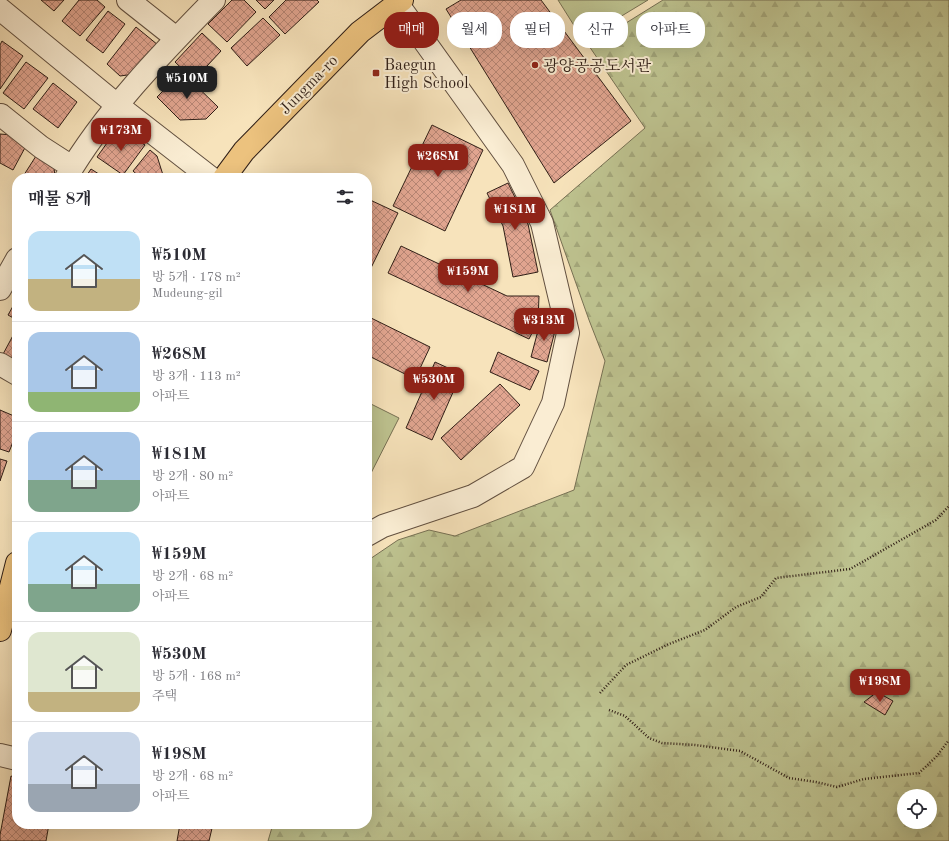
<!DOCTYPE html>
<html lang="ko">
<meta charset="utf-8">
<style>
:root{--surface:#fff;--page:#f2f2f3;--text:#2b2b33;--muted:#7c7c81;--line:#e1e1e2;--accent:#8f2418}
body{margin:0;font-family:"Old Standard TT","Noto Serif KR",serif;background:var(--page);color:var(--text);height:100vh;display:flex;flex-direction:column;font-size:15px;white-space:nowrap}
*{box-sizing:border-box;margin:0}
p{font-size:13px;color:var(--muted)}
.icon{flex:none;width:22px;height:22px;fill:none;stroke:currentColor;stroke-width:2;stroke-linecap:round;stroke-linejoin:round}
.map{position:relative;flex:1;overflow:hidden}
.drawer{position:absolute;left:12px;top:173px;width:360px;height:656px;display:flex;flex-direction:column;background:var(--surface);border-radius:16px;box-shadow:0 4px 16px #0002}
.drawer>*{flex:none}
.banner{position:absolute;left:384px;top:12px;width:380px;height:36px;display:flex;gap:8px}
.fabs{position:absolute;left:897px;top:789px;display:grid;gap:8px}
.fabs a{display:grid;place-items:center;width:40px;height:40px;border-radius:50%;background:var(--surface);box-shadow:0 4px 16px #0002;font-size:20px}
.price{position:absolute;translate:-50% -34px;padding:0 9px;border-radius:8px;background:var(--accent);color:#fff;font-size:13px;line-height:26px;filter:drop-shadow(0 1px 2px #0008)}
.price::after{content:'';position:absolute;left:50%;top:24px;width:12px;height:9px;margin-left:-6px;background:inherit;clip-path:polygon(0 0,100% 0,50% 100%)}
.price.current{background:#222;color:#fff}
ul{padding:0;list-style:none}
li{display:flex;align-items:center;gap:12px;height:100px;padding:0 16px}
li+li{border-top:1px solid var(--line)}
li span{display:grid;place-items:center;flex:none;width:112px;height:80px;border-radius:12px;color:#555}
li>.icon{margin-inline-start:auto}
span .icon{width:48px;height:48px;fill:#fffc;stroke-width:1}
li b{font-size:17px}
h2{display:flex;justify-content:space-between;align-items:center;height:48px;padding:0 16px;font-size:17px}
.pill{padding:0 14px;border-radius:16px;background:var(--surface);box-shadow:0 4px 16px #0002;font-size:14px;line-height:36px}
.pill.current{background:var(--accent);color:#fff}
.map>svg:first-child{display:block}
.forest{fill:url(#forest-firs);stroke:#777154;fill-rule:evenodd}
.pitch{fill:#bec390;stroke:#777154}
.building{fill:url(#building-cross-hatch);stroke:#301f17}
.lines{fill:none;stroke-linecap:round;stroke-linejoin:round}
.minor-casing{stroke:#625040;stroke-width:24}
.major-casing{stroke:#301f17;stroke-width:24}
.path{stroke:#301f17;stroke-width:2.5;stroke-dasharray:1 2;stroke-linecap:butt}
.minor{stroke:#faedd3;stroke-width:22}
.major{stroke:#ecc27e;stroke-width:22}
.poi-dot{fill:#8f2418;stroke:#faedd3;stroke-width:1.5}
.labels{text-anchor:middle;stroke-width:4;stroke-linejoin:round;paint-order:stroke}
.poi-label{font-size:16px;fill:#301f17;stroke:#faedd3;text-anchor:start}
.street-label{font-size:16px;fill:#301f17;stroke:#faedd3}
</style>
<div class="map">
<svg width="949" height="841" viewBox="0 0 949 841">
<defs>
<pattern id="forest-firs" width="22" height="20" patternUnits="userSpaceOnUse"><rect width="22" height="20" fill="#bec390"/><path d="M5 1l3.5 6h-7zM16 11l3.5 6h-7z" fill="#a4a77b"/></pattern>
<pattern id="building-cross-hatch" width="8" height="8" patternUnits="userSpaceOnUse"><rect width="8" height="8" fill="#e1a590"/><path d="M0 0l8 8M0 8l8-8" fill="none" stroke="#b78675"/></pattern>
</defs>
<rect width="100%" height="100%" fill="#f7e3bb"/>
<filter id="stains"><feTurbulence type="fractalNoise" baseFrequency=".005" numOctaves="4"/><feColorMatrix values="0 0 0 0 .2 0 0 0 0 .09 0 0 0 0 .02 0 0 0 .5 -.17"/></filter>
<radialGradient id="worn" r=".72"><stop offset=".6" stop-color="#630" stop-opacity="0"/><stop offset="1" stop-color="#630" stop-opacity=".3"/></radialGradient>
<path class="forest" d="M663,0H949V841H268L273,824H367V561L398,540L429,530L455,536L574,490L605,361L589,320L550,210L645,128L589,46ZM904,796H930V822H904Z"/>
<path class="pitch" d="M558,0H648L610,23L585,43Z
M367,402L399,418L367,481Z"/>
<path class="building" d="M41,0H64L54,11Z
M79,0H97L105,7L80,36L62,21Z
M232,0H244L256,12L227,42L208,24Z
M256,0H274L265,9Z
M286,0H317L319,2L285,34L269,17Z
M461,0H541L631,121L554,183L446,9Z
M108,11L125,24L103,53L86,40Z
M263,18L280,35L247,66L231,48Z
M136,27L158,45L135,74L120,76L107,64Z
M202,33L221,51L194,80L175,62Z
M2,41L23,56L0,89V45Z
M26,62L48,78L24,109L3,93Z
M182,72L218,107L206,119L180,120L157,97Z
M53,83L77,102L58,128L33,109Z
M432,125L483,150L445,231L393,206Z
M0,134L12,135L27,144L13,170L0,163Z
M130,135L145,145L123,175L97,157L112,136Z
M150,150L157,156L163,175L161,178H141L133,171Z
M36,156L54,167L55,178H22Z
M91,169L105,178H85Z
M508,183L528,224L538,272L513,277L503,226L487,193Z
M368,199L398,213L367,276V201Z
M401,246L507,296H539L538,321L529,339L388,273Z
M17,299V320L8,315Z
M367,316L430,347L415,379L367,355Z
M540,323L556,327L547,362L531,357Z
M17,328V364L2,356Z
M498,352L539,371L530,390L490,372Z
M435,362L461,374L432,440L406,428Z
M500,384L520,405L461,460L441,438Z
M0,410L14,416L17,428V432L9,452L0,449Z
M0,459L7,461L0,481Z
M877,692L893,701L885,715L864,702Z
M11,776L17,778V824H49L46,841H0V835Z
M180,824H213L209,841H177Z"/>
<g class="lines">
<g class="minor-casing">
<path id="minor" d="M128,0L176,38
M0,9L117,105L211,178
M0,117L1,115L41,147L72,167
M66,178C104,113 161,54 214,0
M0,289L17,259
M0,364L17,374
M367,535L383,526L473,496L523,467L553,403L568,333L542,223L513,165L397,3
M0,755L17,759"/>
</g>
<g class="major-casing">
<path id="major" d="M224,178L244,151L360,32L402,0
M0,630L17,563"/>
</g>
<path class="path" d="M600,693L626,665L669,644L705,630L736,607L761,597L776,578L850,569L936,520L949,506
M609,710L625,716L649,738L662,743L695,745L740,751L789,778L816,782L837,787L864,779L919,773L936,757L949,740"/>
<use href="#minor" class="minor"/>
<use href="#major" class="major"/>
</g>
<g class="poi-dot">
<circle cx="535" cy="65" r="4"/>
<rect x="372" y="69" width="8" height="8" rx="2"/>
</g>
<g class="labels">
<g class="poi-label">
<text x="384" y="70">Baegun<tspan x="384" dy="18">High School</tspan></text>
<text x="543" y="71">광양공공도서관</text>
</g>
<g class="street-label">
<text transform="translate(308 84) rotate(-46)" y="6">Jungma-ro</text>
</g>
</g>
<rect width="100%" height="100%" filter="url(#stains)"/>
<rect width="100%" height="100%" fill="url(#worn)"/>
</svg>
<div class="fabs">
<a><svg class="icon" aria-label="locate" viewBox="0 0 24 24"><circle cx="12" cy="12" r="6"/><path d="M12 2v4M12 18v4M2 12h4M18 12h4"/></svg></a>
</div>
<b class="price current" style="left:187px;top:100px">₩510M</b>
<b class="price" style="left:121px;top:152px">₩173M</b>
<b class="price" style="left:438px;top:178px">₩268M</b>
<b class="price" style="left:515px;top:231px">₩181M</b>
<b class="price" style="left:468px;top:293px">₩159M</b>
<b class="price" style="left:544px;top:342px">₩313M</b>
<b class="price" style="left:434px;top:401px">₩530M</b>
<b class="price" style="left:880px;top:703px">₩198M</b>
<div class="banner">
<a class="pill current">매매</a>
<a class="pill">월세</a>
<a class="pill">필터</a>
<a class="pill">신규</a>
<a class="pill">아파트</a>
</div>
<section class="drawer">
<h2>매물 8개<svg class="icon" aria-label="filters" viewBox="0 0 24 24"><path d="M4 7h16M4 17h16"/><circle cx="9" cy="7" r="2"/><circle cx="15" cy="17" r="2"/></svg></h2>
<ul>
<li><span style="background:linear-gradient(#bfe0f5 60%,#c2b280 0)"><svg class="icon" aria-label="home" viewBox="0 0 24 24"><path d="M3 11l9-7 9 7M6 9v11h12V9"/></svg></span><div><b>₩510M</b><p>방 5개 · 178 m²</p><p>Mudeung-gil</p></div></li>
<li><span style="background:linear-gradient(#a9c7e8 75%,#8fb573 0)"><svg class="icon" aria-label="home" viewBox="0 0 24 24"><path d="M3 11l9-7 9 7M6 9v11h12V9"/></svg></span><div><b>₩268M</b><p>방 3개 · 113 m²</p><p>아파트</p></div></li>
<li><span style="background:linear-gradient(#a9c7e8 60%,#7fa58c 0)"><svg class="icon" aria-label="home" viewBox="0 0 24 24"><path d="M3 11l9-7 9 7M6 9v11h12V9"/></svg></span><div><b>₩181M</b><p>방 2개 · 80 m²</p><p>아파트</p></div></li>
<li><span style="background:linear-gradient(#bfe0f5 65%,#7fa58c 0)"><svg class="icon" aria-label="home" viewBox="0 0 24 24"><path d="M3 11l9-7 9 7M6 9v11h12V9"/></svg></span><div><b>₩159M</b><p>방 2개 · 68 m²</p><p>아파트</p></div></li>
<li><span style="background:linear-gradient(#dfe7d0 75%,#c2b280 0)"><svg class="icon" aria-label="home" viewBox="0 0 24 24"><path d="M3 11l9-7 9 7M6 9v11h12V9"/></svg></span><div><b>₩530M</b><p>방 5개 · 168 m²</p><p>주택</p></div></li>
<li><span style="background:linear-gradient(#c9d6e8 65%,#9aa5b1 0)"><svg class="icon" aria-label="home" viewBox="0 0 24 24"><path d="M3 11l9-7 9 7M6 9v11h12V9"/></svg></span><div><b>₩198M</b><p>방 2개 · 68 m²</p><p>아파트</p></div></li>
</ul>
</section>
</div>
